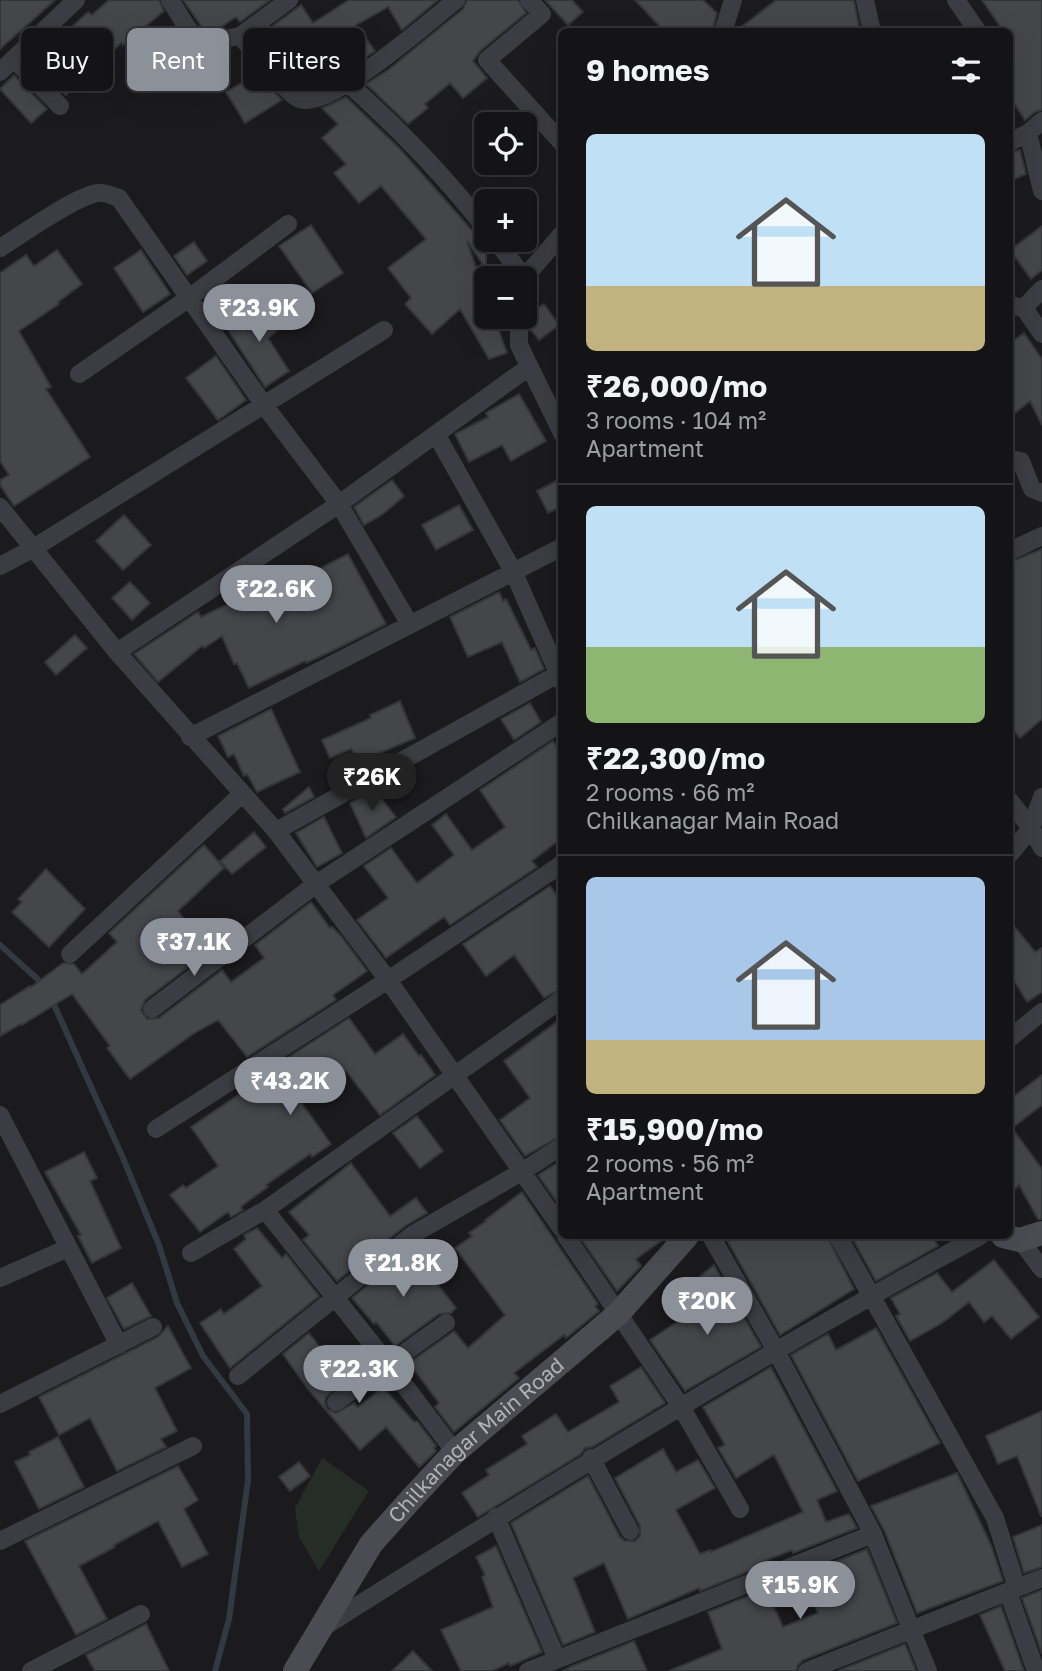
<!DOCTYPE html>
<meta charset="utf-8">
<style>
:root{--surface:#141416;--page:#1d1d1f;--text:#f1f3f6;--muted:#9d9ea1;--line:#333335;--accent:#8c9099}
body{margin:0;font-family:"Golos Text",sans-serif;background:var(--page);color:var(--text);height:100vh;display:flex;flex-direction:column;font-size:26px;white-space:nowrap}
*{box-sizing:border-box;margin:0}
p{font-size:23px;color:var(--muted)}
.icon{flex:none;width:38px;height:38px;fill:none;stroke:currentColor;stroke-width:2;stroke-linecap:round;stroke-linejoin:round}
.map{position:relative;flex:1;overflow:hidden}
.drawer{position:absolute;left:558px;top:28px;width:455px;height:1211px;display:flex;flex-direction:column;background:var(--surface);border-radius:10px;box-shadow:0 7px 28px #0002,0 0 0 2px var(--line)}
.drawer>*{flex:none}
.guide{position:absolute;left:21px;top:28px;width:432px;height:63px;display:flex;gap:14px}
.tools{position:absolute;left:474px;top:112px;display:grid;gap:14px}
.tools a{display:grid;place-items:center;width:63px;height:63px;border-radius:10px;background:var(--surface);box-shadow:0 7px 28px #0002,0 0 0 2px var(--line);font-size:35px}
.price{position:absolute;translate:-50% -60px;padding:0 16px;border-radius:24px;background:var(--accent);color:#fff;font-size:23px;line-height:46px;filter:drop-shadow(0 2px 4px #0008)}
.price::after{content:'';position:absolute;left:50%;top:42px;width:21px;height:16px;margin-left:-10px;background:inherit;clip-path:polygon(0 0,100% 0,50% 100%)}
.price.current{background:#222;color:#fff}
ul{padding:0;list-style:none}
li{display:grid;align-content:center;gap:14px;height:371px;padding:0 28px}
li+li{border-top:2px solid var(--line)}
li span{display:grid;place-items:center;height:217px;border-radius:10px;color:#555}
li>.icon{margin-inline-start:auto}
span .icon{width:126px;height:126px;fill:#fffc;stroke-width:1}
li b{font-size:30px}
h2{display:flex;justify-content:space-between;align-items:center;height:84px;padding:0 28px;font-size:30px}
.tag{padding:0 24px;border-radius:10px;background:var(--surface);box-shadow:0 7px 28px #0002,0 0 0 2px var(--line);font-size:24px;line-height:63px}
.tag.current{background:var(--accent);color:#fff}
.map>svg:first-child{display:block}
.green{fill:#252d26}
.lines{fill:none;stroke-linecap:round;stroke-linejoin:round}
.stream{stroke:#313a41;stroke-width:6}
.building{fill:#45464a;stroke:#353539;stroke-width:2}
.street{stroke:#3c3d42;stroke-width:18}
.secondary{stroke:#4a4c52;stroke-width:24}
.labels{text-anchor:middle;stroke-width:5;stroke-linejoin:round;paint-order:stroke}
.street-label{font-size:21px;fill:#aeb2bb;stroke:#161618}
</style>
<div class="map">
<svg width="1042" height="1671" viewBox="0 0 1042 1671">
<rect width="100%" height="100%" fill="#1b1b1d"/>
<path class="green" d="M322,1458L369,1491L319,1571L299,1537L295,1508Z"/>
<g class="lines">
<path class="stream" d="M0,945L44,985
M51,998L123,1158L159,1245L177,1303L203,1356L247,1414L248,1480L229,1619L215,1671"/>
</g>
<path class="building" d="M0,0H55L0,49Z
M109,0H159L164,11L123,45L121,43L66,95L33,63L88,12L92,15Z
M183,0H270L240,22L236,17L219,28L211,29L202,27Z
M349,0H438L402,30L388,7L356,25L375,51L328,81L311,88L300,86L257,38L301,5L313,23Z
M467,0H518L526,13L480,51L473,61L487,78L463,98L450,83L425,104L428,108L408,124L366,84L388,70L463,9Z
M545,0H572L583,12L568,25Z
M635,0H703L717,13L712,32H665Z
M776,0H854L860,32H735Z
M982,0H1042V110L1035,112L1025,120L1010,97V32H1004Z
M257,74L282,100L245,123L226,92Z
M14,75L47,109L31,123L0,89Z
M346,97L400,149L477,236L484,240L486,248V269L467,241L486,297V317H494L507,353L489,359L460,309L432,334L405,304L411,298L388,268L426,239L381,186L359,203L334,173L346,164L322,138L338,124L322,108Z
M1020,150L1026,174L1010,181V153Z
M311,225L343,273L312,293L279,246Z
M1042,226V270L1031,279L1010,250Z
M194,242L207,261L187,275L174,256Z
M57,250L82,284L58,302L59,304L19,331L51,387L46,389L90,457L14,506L0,485V480L9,475L0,461V273L26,255L34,266Z
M141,250L170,294L143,312L114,268Z
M259,304L278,330L268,338L289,371L265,387L226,327Z
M544,304L559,325L539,340L530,329V314Z
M1024,333L1042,359V425L1030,401L1010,417V343Z
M216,356L246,400L218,420L186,378Z
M519,394L546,441L511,461L502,445L469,462L455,434L488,417L486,413Z
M562,478V506L548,513L537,491Z
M392,480L404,496L383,514L364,525L354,507Z
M459,505L473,530L436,550L422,525Z
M124,515L151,545L123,570L96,541Z
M1042,549V719L1020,738L1010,726V562Z
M348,554L386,624L332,651L306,663L305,661L249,688L237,663L234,664L222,636L204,648L202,646L158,682L134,654L198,612L201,617L245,596L246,599L304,568L307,575Z
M130,582L150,603L132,620L112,598Z
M499,592L503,601L506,599L531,650L535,648L544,669L520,682L502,642L468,657L450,617Z
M75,635L87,648L56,675L45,662Z
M400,701L415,738L359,762L351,749L330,758L322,740L371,718L370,715Z
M530,703L541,722L514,740L501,719Z
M271,709L300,772L257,792L247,774L244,776L234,754L228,757L218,736Z
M553,741L562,755V838L532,861L537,867L450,925L444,917L386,958L357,920L388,898L364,866L391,848L417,883L454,855L432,825L446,814L472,850L505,827L480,790Z
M347,755L360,771L341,782L334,766Z
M309,787L314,797L285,813L283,809Z
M374,789L396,817L366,838L350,803Z
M324,817L342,853L317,867L296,833Z
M254,832L266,847L232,874L220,861Z
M204,845L224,868L178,911L208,952L145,1000L141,1010L147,1019L159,1018L222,970L231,982L264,958L255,945L311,902L330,928L332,927L341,936L367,971L333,995L336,1000L247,1057L218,1020L193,1034L130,1079L107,1048L110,1046L72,994L22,1025L21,1024L0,1036V1005L30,986L31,987L63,963L74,964L82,974L117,942L109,933Z
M46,869L85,909L49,947L12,912L22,902L18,899Z
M550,886L562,903V988L544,998L514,955L486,976L463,944Z
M1010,921L1035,952L1042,948V992L1027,1002L1010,974Z
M349,1018L375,1054L403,1034L419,1056L421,1055L435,1075L380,1115L346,1071L328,1083L301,1102L331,1144L312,1157L310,1154L266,1185L268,1187L243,1205L241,1208L243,1210L231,1217L228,1212L200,1232L170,1195L183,1185L186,1188L218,1166L191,1127L263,1078L261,1075Z
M562,1018V1135L525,1156L500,1120L530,1098L504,1061Z
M1042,1075V1105L1012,1128L1042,1169V1219H1038L1019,1185L1010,1194V1099Z
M417,1116L443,1151L420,1168L393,1133Z
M84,1152L97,1178L90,1181L121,1248L92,1263L78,1236L81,1235L45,1172Z
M562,1160V1209L538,1175Z
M351,1163L390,1216L416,1198L427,1213L405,1226L337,1281L303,1240L309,1235L289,1212Z
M522,1192L598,1304L595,1306L599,1311L566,1338L564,1335L514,1373L519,1378L454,1432L435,1407L439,1403L409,1363L454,1331L468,1348L505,1315L455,1248L472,1236L469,1233L486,1221L485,1220Z
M257,1228L282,1258L286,1254L319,1296L230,1368L200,1323L221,1309L224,1314L262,1286L234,1249L246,1239L244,1235Z
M579,1236H668L636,1259L641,1266L617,1291Z
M739,1236H827L854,1289L780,1335L728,1242Z
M851,1236H932L938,1246L876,1281Z
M411,1250L456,1308L451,1313L439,1314L395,1346L376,1322L374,1324L352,1298Z
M994,1260L1039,1317L1011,1339L992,1316L984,1322L969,1302L942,1323L910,1341L896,1316L900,1314L891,1298L937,1273L952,1292Z
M714,1265L761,1347L685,1391L650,1340L684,1317L687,1321L718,1304L698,1278Z
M132,1283L151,1316L124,1329L107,1298Z
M168,1326L191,1368L155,1388L177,1431L161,1439L166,1447L117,1471L90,1418L59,1435L39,1397L158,1337Z
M876,1328L940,1443L858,1481L791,1355L828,1334L836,1350Z
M309,1333L332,1363L325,1368L340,1385L326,1397L325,1402L327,1409L336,1413L354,1403L358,1407L383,1387L414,1422L417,1421L436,1446L434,1448L436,1451L427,1460L419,1467L386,1427L360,1450L307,1388L283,1354Z
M641,1367L665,1403L592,1447L585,1448L581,1454L478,1517L462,1493L489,1475L486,1470L527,1444L522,1436L556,1414L568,1432L619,1402L610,1386Z
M771,1367L837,1491L817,1500L826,1522L849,1514L857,1528L793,1553L792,1550L755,1565L757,1568L700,1591L699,1588L628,1619L604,1563L573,1578L595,1632L563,1645L511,1523L588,1476L620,1537L625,1541H635L640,1536V1526L615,1478L663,1449L676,1472L698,1460L715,1488L676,1510L700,1554L710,1550L711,1552L803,1512L774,1455L736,1478L718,1448L725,1445L703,1407Z
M1042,1411V1516H1041L1017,1456L998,1464L986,1436Z
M58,1437L84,1487L39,1509L15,1462L30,1455L29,1452Z
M299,1462L310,1476L290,1491L279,1477Z
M178,1466L198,1500L184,1509L208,1554L182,1567L158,1521L114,1545L115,1547L79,1566L107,1619L76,1635L25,1541Z
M957,1473L991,1545L1003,1581L917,1613L884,1530L871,1506Z
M1042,1525V1567L1024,1573L1013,1537Z
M496,1546L542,1652L510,1666L509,1663L492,1671H461L441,1630L493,1607L482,1577L485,1575L476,1557Z
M867,1549L897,1623L803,1660L798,1665L796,1671H669L722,1649L708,1612L766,1589L783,1627L818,1613L802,1575Z
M1042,1590V1654L1022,1598Z
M1001,1606L1024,1671H1005L980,1615Z
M146,1624L169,1671H95L86,1655Z
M634,1641L647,1671H563L570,1667Z
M905,1644L916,1671H838Z
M413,1651L432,1671H392Z"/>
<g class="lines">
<path class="street" d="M170,0C196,40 190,46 240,36C253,50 285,92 299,99C329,111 430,21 456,0
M529,0L542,14L487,60L562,143
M865,0L872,32
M956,0L978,32
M723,32L733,0
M240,36L289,0
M14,59L60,106
M0,72L76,0
M349,84C399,129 445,176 486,229
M1028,133L1042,191
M1010,142L1028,133L1042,121
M495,240L524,277
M0,248C21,235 77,195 98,193C106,192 112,196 119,198L264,405L339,504L409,623
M524,278L562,234
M1010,305L1024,308L1042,334
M1024,308L1042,289
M519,317V345L562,433
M79,374L189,298L288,224
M436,434L513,571L562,682
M1010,459L1021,461L1032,489L1042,493
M0,507L117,652L276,831L388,980L562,1229
M1010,551L1042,536
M0,566L32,549L384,330
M117,652L339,504L529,367
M190,737L562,547
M1010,801L1031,828L1042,848
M276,831L558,674
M1010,854L1031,828L1042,797
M70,954L242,794
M152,1009L316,884L562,722
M1010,1038L1042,1012
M0,1115L119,1345
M156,1129L388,980L562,864
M265,1210L389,1365L455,1452
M566,1236L680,1405L740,1509
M711,1236L775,1349L873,1534L928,1671
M838,1236L995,1518L1017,1588
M1020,1240L1042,1269
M191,1253L265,1210L562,999
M0,1278L68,1248
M238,1376L412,1235L523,1171L562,1146
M336,1402L446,1323
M0,1404L153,1327
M591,1458L630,1531
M496,1517L557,1659
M0,1541L193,1446
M1008,1592L1036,1671
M324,1627C539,1490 756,1358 980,1236
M31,1671L141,1614
M528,1671L873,1534
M807,1671L1042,1578"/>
<g class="secondary">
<path d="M1003,1236L1020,1240L1042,1233"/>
<path id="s1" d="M295,1671L371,1544L413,1497L455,1452L618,1314L687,1236"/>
</g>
</g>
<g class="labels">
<g class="street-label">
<text dy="7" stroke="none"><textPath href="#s1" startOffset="296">Chilkanagar Main Road</textPath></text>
</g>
</g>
</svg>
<div class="tools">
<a><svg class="icon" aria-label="locate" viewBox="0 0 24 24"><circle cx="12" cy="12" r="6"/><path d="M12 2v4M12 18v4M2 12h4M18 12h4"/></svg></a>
<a>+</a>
<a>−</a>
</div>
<b class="price" style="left:259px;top:344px">₹23.9K</b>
<b class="price" style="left:276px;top:625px">₹22.6K</b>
<b class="price current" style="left:372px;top:813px">₹26K</b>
<b class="price" style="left:194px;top:978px">₹37.1K</b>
<b class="price" style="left:290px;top:1117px">₹43.2K</b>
<b class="price" style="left:403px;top:1299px">₹21.8K</b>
<b class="price" style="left:707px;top:1337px">₹20K</b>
<b class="price" style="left:359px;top:1405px">₹22.3K</b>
<b class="price" style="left:800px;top:1621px">₹15.9K</b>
<div class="guide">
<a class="tag">Buy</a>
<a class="tag current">Rent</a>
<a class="tag">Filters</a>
</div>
<section class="drawer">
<h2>9 homes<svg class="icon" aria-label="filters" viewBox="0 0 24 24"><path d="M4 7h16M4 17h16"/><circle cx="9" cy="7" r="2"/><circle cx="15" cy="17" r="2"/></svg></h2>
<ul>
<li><span style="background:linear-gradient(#bfe0f5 70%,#c2b280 0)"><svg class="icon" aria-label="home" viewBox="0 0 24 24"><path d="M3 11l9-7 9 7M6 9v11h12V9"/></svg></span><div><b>₹26,000/mo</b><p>3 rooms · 104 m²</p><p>Apartment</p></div></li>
<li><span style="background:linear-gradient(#bfe0f5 65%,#8fb573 0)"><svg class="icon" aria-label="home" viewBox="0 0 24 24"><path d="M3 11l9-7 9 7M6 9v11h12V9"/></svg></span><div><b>₹22,300/mo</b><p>2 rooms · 66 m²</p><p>Chilkanagar Main Road</p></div></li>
<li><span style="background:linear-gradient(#a9c7e8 75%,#c2b280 0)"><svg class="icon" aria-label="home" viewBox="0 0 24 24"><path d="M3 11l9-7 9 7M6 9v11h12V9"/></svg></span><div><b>₹15,900/mo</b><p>2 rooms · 56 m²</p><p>Apartment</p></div></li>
</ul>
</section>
</div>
